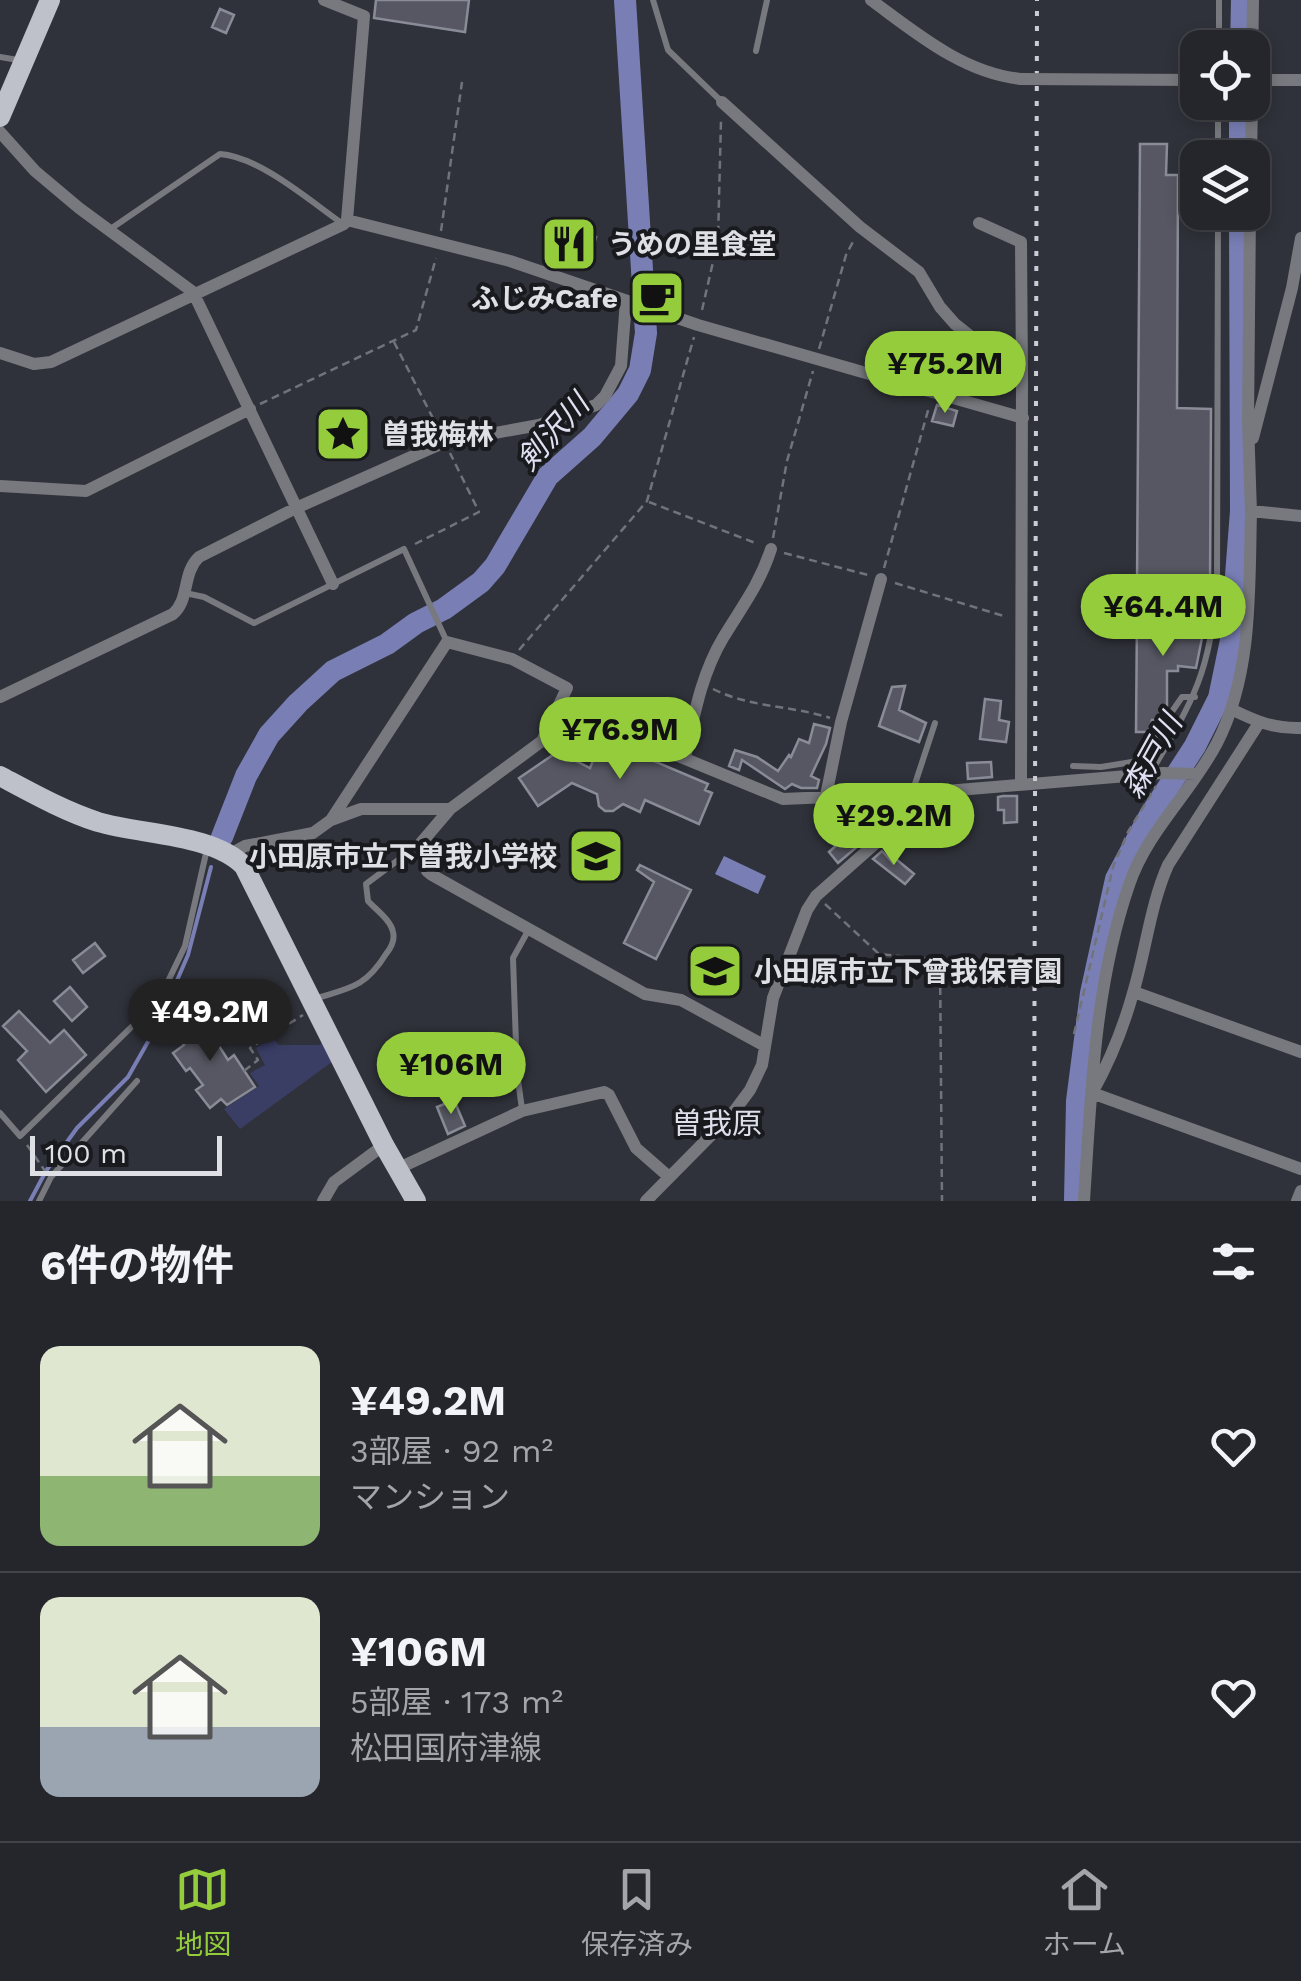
<!DOCTYPE html>
<html lang="ja">
<meta charset="utf-8">
<style>
:root{--surface:#24262c;--page:#2c2e34;--text:#f1f3f6;--muted:#a3a5a9;--line:#414348;--accent:#94cc3b}
body{margin:0;font-family:"Work Sans","Noto Sans JP",sans-serif;background:var(--page);color:var(--text);height:100vh;display:flex;flex-direction:column;font-size:38px;white-space:nowrap}
*{box-sizing:border-box;margin:0}
p{font-size:32px;color:var(--muted)}
.icon{flex:none;width:55px;height:55px;fill:none;stroke:currentColor;stroke-width:2;stroke-linecap:round;stroke-linejoin:round}
.map{position:relative;height:1201px;overflow:hidden}
.side{display:flex;flex-direction:column;background:var(--surface);flex:1}
.side>*{flex:none}
.tools{position:absolute;left:1180px;top:30px;display:grid;gap:20px}
.tools a{display:grid;place-items:center;width:90px;height:90px;border-radius:20px;background:var(--surface);box-shadow:0 5px 15px #0003,0 0 0 2px var(--line);font-size:50px}
.scale{position:absolute;left:30px;bottom:25px;width:192px;box-sizing:border-box;padding-left:10px;border:5px solid #dfe0e6;border-top:0;font-size:28px;line-height:35px;white-space:nowrap;color:#dfe0e6;-webkit-text-stroke:8px #191a1e;paint-order:stroke}
.price{position:absolute;translate:-50% -85px;padding:0 22px;border-radius:35px;background:var(--accent);color:#111;font-size:32px;line-height:65px;filter:drop-shadow(0 2px 5px #0008)}
.price::after{content:'';position:absolute;left:50%;top:60px;width:30px;height:22px;margin-left:-15px;background:inherit;clip-path:polygon(0 0,100% 0,50% 100%)}
.price.active{background:#222;color:#fff}
ul{padding:0;list-style:none}
li{display:flex;align-items:center;gap:30px;height:250px;padding:0 40px}
li+li{border-top:2px solid var(--line)}
li span{display:grid;place-items:center;flex:none;width:280px;height:200px;border-radius:20px;color:#555}
li>.icon{margin-inline-start:auto}
span .icon{width:120px;height:120px;fill:#fffc;stroke-width:1}
li b{font-size:42px}
h2{display:flex;justify-content:space-between;align-items:center;height:120px;padding:0 40px;font-size:42px}
.tab-bar{display:flex;justify-content:space-around;align-items:center;height:140px;border-top:2px solid var(--line);background:var(--surface);font-size:28px;color:var(--muted)}
.tab-bar a{display:grid;justify-items:center;gap:5px}
.tab-bar .active{color:var(--accent)}
.map>svg:first-child{display:block}
.green{fill:#3a3e65}
.water{fill:#797fb5}
.lines{fill:none;stroke-linecap:round;stroke-linejoin:round}
.stream{stroke:#797fb5;stroke-width:4}
.river{stroke:#797fb5;stroke-width:22}
.building{fill:#565762;stroke:#898b96;stroke-width:2.5}
.path{stroke:#71737a;stroke-width:2.5;stroke-dasharray:8 5;stroke-linecap:butt}
.service{stroke:#78797e;stroke-width:6}
.minor{stroke:#78797e;stroke-width:12}
.primary{stroke:#bec0ca;stroke-width:20}
.rail{stroke:#cccdd4;stroke-width:4;stroke-dasharray:5 10;stroke-linecap:butt}
.minor-bridge{stroke:#78797e;stroke-width:12}
.labels{text-anchor:middle;stroke-width:8;stroke-linejoin:round;paint-order:stroke}
.poi-label{font-size:28px;font-weight:bold;fill:#dfe0e6;stroke:#191a1e;text-anchor:start}
.water-label{font-size:30px;font-style:italic;fill:#dfe1f2;stroke:#191a1e}
.neighbourhood-label{font-size:30px;fill:#dcdeea;stroke:#191a1e}
</style>
<div class="map">
<svg width="1301" height="1201" viewBox="0 0 1301 1201">
<rect width="100%" height="100%" fill="#30323b"/>
<path class="green" d="M272,1038L279,1045H319L327,1039L336,1059L240,1129L224,1109L259,1086L250,1073L265,1065L256,1048Z"/>
<path class="water" d="M724,856L766,876L758,894L715,874Z"/>
<g class="lines">
<path class="stream" d="M30,1201L46,1171L77,1128L128,1077L149,1040L166,1020L169,999L188,955L211,867"/>
<path class="river" d="M1241,48L1242,0
M1240,102V158
M222,837L246,776L269,735L298,703L333,671L387,644L416,623L444,609L481,582L495,566L548,476L592,437L628,394L640,370L646,333L625,0
M1075,1201L1077,1101L1091,993L1116,879L1149,817L1195,746L1219,698L1231,640L1241,511L1240,212"/>
</g>
<path class="building" d="M376,0H469L465,32L374,18Z
M220,9L234,15L226,33L212,27Z
M1140,144H1167L1166,175H1178L1177,408L1211,409L1210,585L1137,584Z
M560,229L596,237L593,250L582,248L580,256L555,250Z
M937,405L957,411L953,426L932,421Z
M1191,606L1208,608L1196,668L1178,666V671H1167V706L1158,720H1152L1149,732H1136L1137,614H1168V623L1189,624Z
M905,686L899,710L926,723L919,742L879,726L892,687Z
M985,699L1001,701L999,720L1009,722L1006,742L980,739Z
M814,724L830,728L826,744L811,776L819,780L817,788H801L792,784L785,789L742,760L739,770L729,766L735,750L757,757L778,771L789,755L791,757L799,739L809,743Z
M602,739L708,784L705,790L712,793L699,824L645,800L640,812L623,804L613,811H605L599,806L597,794L572,783L538,806L519,778L566,746L576,761L590,768Z
M991,762L992,777L968,779L967,763Z
M1003,796H1017V822L1004,823V810H998V797Z
M852,811L855,840L859,845L838,863L829,852L839,843L836,812Z
M882,851L893,863L896,859L914,874L905,884L873,859Z
M640,865L691,890L656,959L624,943L654,882L637,870Z
M95,943L105,956L83,973L73,960Z
M70,987L87,1007L72,1021L54,1001Z
M252,998L258,1008L247,1015L242,1007L245,1012L227,1019L221,1009L238,1000L241,1005Z
M19,1011L50,1043L64,1030L86,1055L46,1092L18,1060L27,1051L3,1026Z
M197,1012L228,1060L234,1055L255,1087L227,1105L221,1099L210,1108L196,1090L203,1085L190,1068L186,1071L173,1053L184,1045L172,1028Z
M454,1100L465,1126L448,1134L437,1107Z"/>
<g class="lines">
<path class="path" d="M441,231L462,82
M702,310L718,240L721,120
M394,342L440,432
M819,349L846,255L855,238
M937,380L951,335
M260,404L416,330L436,258
M649,502L758,544
M773,538L787,461L813,371
M415,544L479,512L450,453
M784,553L868,575
M884,568L929,407
M895,583L1007,617
M519,650L647,501L694,337
M713,689C751,708 790,705 830,718
M825,904L879,954L978,964
M940,961L942,1201
M1074,1034L1113,867L1128,832L1156,786
M244,1071L258,1060L250,1048L303,1015
M27,1145L45,1171"/>
<path class="service" d="M653,0L668,50L722,102
M1219,48V0
M756,51L767,0
M0,57L18,60
M1218,158V102
M109,230L220,154C260,157 310,201 343,224
M185,593L204,597L254,623L404,549L447,642
M1073,766L1101,767L1138,761L1182,697H1195
M1150,774C1193,701 1211,671 1217,585L1218,212
M912,793L935,723
M314,999C349,988 365,988 386,954C391,948 395,940 393,932C391,920 375,909 368,901L366,884L421,843
M522,1109L517,1073L513,958L528,931
M0,1113L20,1136L159,1000L185,946L207,849
M39,1201L51,1177L137,1081"/>
<path class="minor" d="M871,0C916,33 963,73 1021,79
M1252,73L1253,0
M1252,80H1301
M722,102L860,227L919,272L940,307L955,324L1022,377L1021,784
M0,132L35,171L79,208L193,292L333,584
M1251,158L1252,102
M1250,212L1248,422L1251,513
M347,220L510,261L698,325L1023,418
M979,223L1021,242L1022,377
M0,353L34,364L51,362L344,224L347,220L364,16L324,0
M1253,438L1292,288L1301,238
M0,486L86,491L250,409
M0,697L173,614C190,599 182,573 199,557L296,508L445,442L539,425L596,405L605,396L621,366L626,301
M1231,709C1255,721 1274,729 1301,728
M1259,723L1168,865C1150,906 1146,950 1133,993C1123,1029 1110,1061 1092,1093L1301,1169
M685,757C694,716 701,675 723,638C741,608 760,584 771,549
M826,796L841,722L881,579
M450,809L421,843L427,871L432,875L645,994L681,1000L765,1046
M331,820L447,642L512,659L567,688L543,739
M232,853L245,846L313,833L331,820L361,809H450L542,741L588,719L783,799L922,793L1163,773L1196,774
M1134,992L1301,1052
M399,1168L522,1111L604,1092L609,1095L636,1148L668,1176
M323,1201L334,1182L384,1145
M646,1201L732,1114L750,1090L762,1065L773,998L807,910L816,896L877,842L922,793
M1084,1201C1091,1095 1094,987 1129,885C1147,831 1191,793 1217,743C1253,673 1249,588 1251,511L1301,516
M1297,1201L1301,1191"/>
<path class="primary" d="M0,117L50,0
M0,776C32,793 64,811 98,822C142,835 213,834 244,866L384,1145L416,1201"/>
<path class="rail" d="M1034,1201L1037,0"/>
<path class="minor-bridge" d="M1021,79L1198,80"/>
</g>
<defs>
<g id="restaurant-square" transform="scale(2.875)"><rect x="-9" y="-9" width="18" height="18" rx="4" fill="#94cc3b" stroke="#191a1e"/><path d="M-5-6h1v4h1v-4h1v4h1v-4h1v5L-1.5 .5V6h-2V.5L-5-1ZM5-6V6H3V1.5H1.5Q1.5-4 5-6Z" fill="#111"/></g>
<g id="cafe-square" transform="scale(2.875)"><rect x="-9" y="-9" width="18" height="18" rx="4" fill="#94cc3b" stroke="#191a1e"/><path d="M-5.5-4.5H6V0H3Q3 3.5 0 3.5H-2.5Q-5.5 3.5-5.5 0ZM3-3.2v2h1.7v-2ZM-6 4.5H4V6H-6Z" fill="#111"/></g>
<g id="sight-square" transform="scale(2.875)"><rect x="-9" y="-9" width="18" height="18" rx="4" fill="#94cc3b" stroke="#191a1e"/><path d="M0-6L1.8-2.2L6-1.7L2.9 1.2L3.7 5.4L0 3.3L-3.7 5.4L-2.9 1.2L-6-1.7L-1.8-2.2Z" fill="#111"/></g>
<g id="school-square" transform="scale(2.875)"><rect x="-9" y="-9" width="18" height="18" rx="4" fill="#94cc3b" stroke="#191a1e"/><path d="M0-5L7-2L0 1L-7-2ZM-4 1L0 2.5L4 1V4Q0 6-4 4Z" fill="#111"/></g>
</defs>
<g fill-rule="evenodd">
<use href="#restaurant-square" x="569" y="244"/>
<use href="#cafe-square" x="657" y="298"/>
<use href="#sight-square" x="343" y="434"/>
<use href="#school-square" x="596" y="856"/>
<use href="#school-square" x="715" y="971"/>
</g>
<g class="labels">
<g class="poi-label">
<text x="608" y="254">うめの里食堂</text>
<text x="618" y="308" text-anchor="end">ふじみCafe</text>
<text x="382" y="444">曽我梅林</text>
<text x="557" y="866" text-anchor="end">小田原市立下曽我小学校</text>
<text x="754" y="981">小田原市立下曾我保育園</text>
</g>
<g class="water-label">
<text transform="translate(553 432) rotate(-48)" y="10">剣沢川</text>
<text transform="translate(1152 756) rotate(-61)" y="10">森戸川</text>
</g>
<g class="neighbourhood-label">
<text x="717" y="1134">曽我原</text>
</g>
</g>
</svg>
<div class="tools">
<a><svg class="icon" aria-label="locate" viewBox="0 0 24 24"><circle cx="12" cy="12" r="6"/><path d="M12 2v4M12 18v4M2 12h4M18 12h4"/></svg></a>
<a><svg class="icon" aria-label="layers" viewBox="0 0 24 24"><path d="M12 4l9 5-9 5-9-5zM3 14l9 5 9-5"/></svg></a>
</div>
<div class="scale">100 m</div>
<b class="price" style="left:945px;top:416px">¥75.2M</b>
<b class="price" style="left:1163px;top:659px">¥64.4M</b>
<b class="price" style="left:620px;top:782px">¥76.9M</b>
<b class="price" style="left:894px;top:868px">¥29.2M</b>
<b class="price active" style="left:210px;top:1064px">¥49.2M</b>
<b class="price" style="left:451px;top:1117px">¥106M</b>
</div>
<section class="side">
<h2>6件の物件<svg class="icon" aria-label="filters" viewBox="0 0 24 24"><path d="M4 7h16M4 17h16"/><circle cx="9" cy="7" r="2"/><circle cx="15" cy="17" r="2"/></svg></h2>
<ul>
<li><span style="background:linear-gradient(#dfe7d0 65%,#8fb573 0)"><svg class="icon" aria-label="home" viewBox="0 0 24 24"><path d="M3 11l9-7 9 7M6 9v11h12V9"/></svg></span><div><b>¥49.2M</b><p>3部屋 · 92 m²</p><p>マンション</p></div><svg class="icon" aria-label="heart" viewBox="0 0 24 24"><path d="M12 20l-8-8c-3-5 5-10 8-4 3-6 11-1 8 4z"/></svg></li>
<li><span style="background:linear-gradient(#dfe7d0 65%,#9aa5b1 0)"><svg class="icon" aria-label="home" viewBox="0 0 24 24"><path d="M3 11l9-7 9 7M6 9v11h12V9"/></svg></span><div><b>¥106M</b><p>5部屋 · 173 m²</p><p>松田国府津線</p></div><svg class="icon" aria-label="heart" viewBox="0 0 24 24"><path d="M12 20l-8-8c-3-5 5-10 8-4 3-6 11-1 8 4z"/></svg></li>
</ul>
</section>
<nav class="tab-bar">
<a class="active"><svg class="icon" aria-label="map" viewBox="0 0 24 24"><path d="M3 6l6-2 6 2 6-2v14l-6 2-6-2-6 2zM9 4v14M15 6v14"/></svg>地図</a>
<a><svg class="icon" aria-label="saved" viewBox="0 0 24 24"><path d="M7 4h10v16l-5-4-5 4z"/></svg>保存済み</a>
<a><svg class="icon" aria-label="home" viewBox="0 0 24 24"><path d="M3 11l9-7 9 7M6 9v11h12V9"/></svg>ホーム</a>
</nav>
